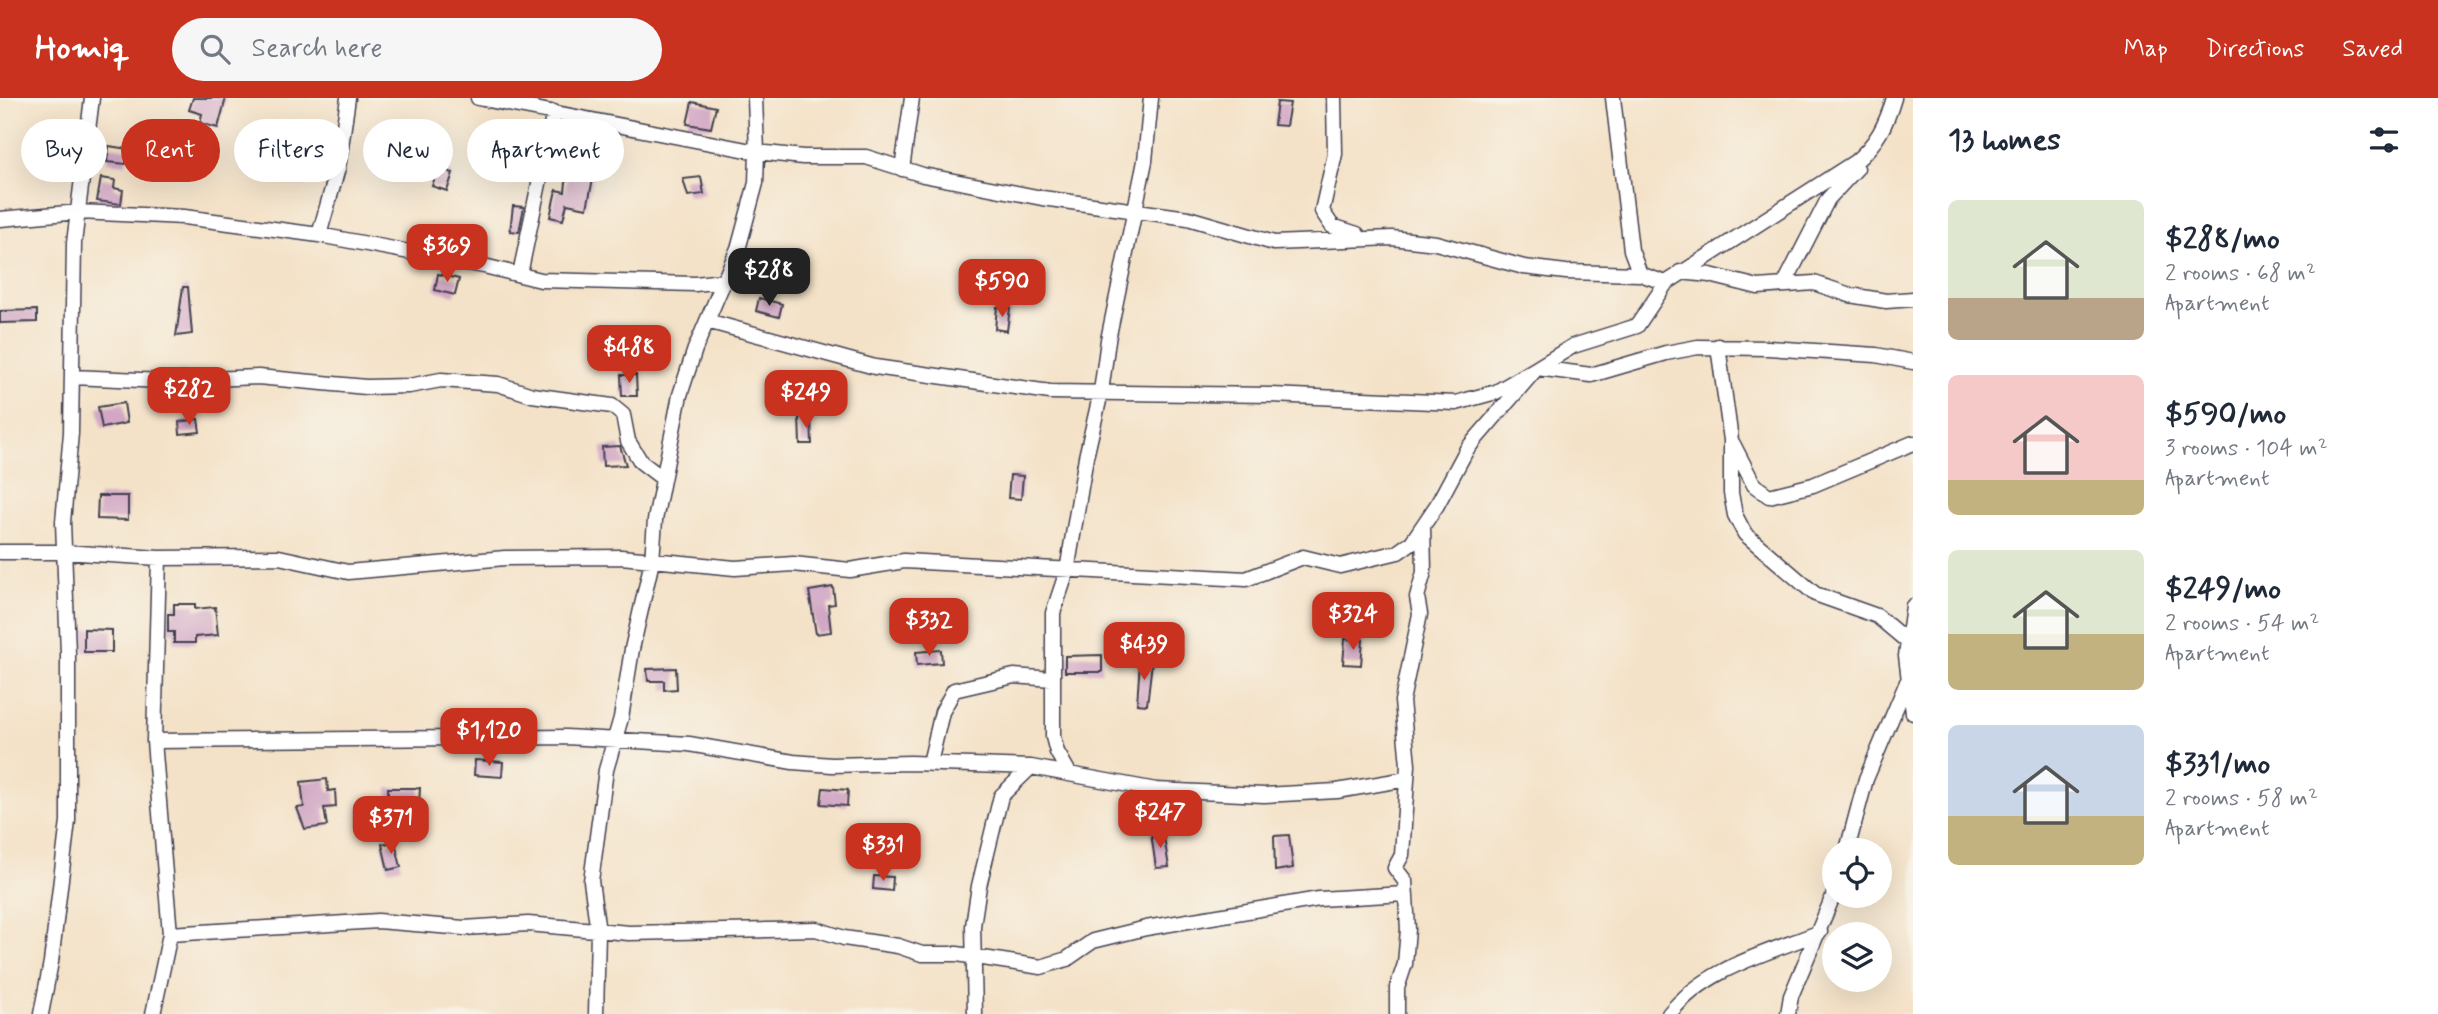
<!DOCTYPE html>
<meta charset="utf-8">
<style>
:root{--surface:#fff;--page:#f6f6f7;--text:#1f2937;--muted:#747a83;--accent:#c8321e}
body{margin:0;font-family:Mynerve,sans-serif;background:var(--page);color:var(--text);height:100vh;display:flex;flex-direction:column;font-size:26px;white-space:nowrap}
*{box-sizing:border-box;margin:0}
p{font-size:23px;color:var(--muted)}
.icon{flex:none;width:38px;height:38px;fill:none;stroke:currentColor;stroke-width:2;stroke-linecap:round;stroke-linejoin:round}
.map{position:relative;flex:1;overflow:hidden}
.details{display:flex;flex-direction:column;background:var(--surface);width:525px}
.details>*{flex:none}
.top-card{position:absolute;left:21px;top:21px;width:665px;height:63px;display:flex;gap:14px}
.tools{position:absolute;left:1822px;top:740px;display:grid;gap:14px}
.tools a{display:grid;place-items:center;width:70px;height:70px;border-radius:50%;background:var(--surface);box-shadow:0 7px 28px #0002;font-size:35px}
.price{position:absolute;translate:-50% -60px;padding:0 16px;border-radius:14px;background:var(--accent);color:#fff;font-size:23px;line-height:46px;filter:drop-shadow(0 2px 4px #0008)}
.price::after{content:'';position:absolute;left:50%;top:42px;width:21px;height:16px;margin-left:-10px;background:inherit;clip-path:polygon(0 0,100% 0,50% 100%)}
.price.selected{background:#222;color:#fff}
ul{padding:0;list-style:none}
li{display:flex;align-items:center;gap:21px;height:175px;padding:0 35px}
li span{display:grid;place-items:center;flex:none;width:196px;height:140px;border-radius:10px;color:#555}
li>.icon{margin-inline-start:auto}
span .icon{width:84px;height:84px;fill:#fffc;stroke-width:1}
li b{font-size:30px}
h2{display:flex;justify-content:space-between;align-items:center;height:84px;padding:0 35px;font-size:30px}
.chip{padding:0 24px;border-radius:32px;background:var(--surface);box-shadow:0 7px 28px #0002;font-size:24px;line-height:63px}
.chip.selected{background:var(--accent);color:#fff}
header{display:flex;align-items:center;gap:42px;box-sizing:border-box;height:98px;padding:0 35px;background:var(--accent);color:#fff}
header strong{font-size:33px}
nav{display:flex;gap:38px;margin-inline-start:auto;font-size:24px}
.search{width:490px;height:63px;background:var(--page);display:flex;align-items:center;gap:18px;box-sizing:border-box;padding:0 24px;border-radius:38px;color:var(--muted);font-size:26px}
main{display:flex;flex:1;min-height:0}
.map>svg:first-child{display:block}
.building{fill:#d2a7c5}
.lines{fill:none;stroke-linecap:round;stroke-linejoin:round}
.street-casing{stroke:#423f50;stroke-width:17}
.street{stroke:#fff;stroke-width:14}
</style>
<header>
<strong>Homiq</strong>
<div class="search"><svg class="icon" aria-label="search" viewBox="0 0 24 24"><circle cx="10" cy="10" r="6"/><path d="M15 15l6 6"/></svg>Search here</div>
<nav><a>Map</a><a>Directions</a><a>Saved</a></nav>
</header>
<main>
<div class="map">
<svg width="1913" height="916" viewBox="0 0 1913 916">
<rect width="100%" height="100%" fill="#f7f3e8"/>
<filter id="ink" filterUnits="userSpaceOnUse"><feTurbulence type="fractalNoise" baseFrequency=".0143" numOctaves="2"/><feDisplacementMap in="SourceGraphic" scale="14" xChannelSelector="R" yChannelSelector="G"/><feConvolveMatrix kernelMatrix="1 2 1 2 8 2 1 2 1" color-interpolation-filters="sRGB"/></filter>
<filter id="wash" filterUnits="userSpaceOnUse"><feTurbulence type="fractalNoise" baseFrequency=".00686" numOctaves="4" result="noise"/><feDisplacementMap in="SourceGraphic" scale="28" xChannelSelector="R" yChannelSelector="G"/><feGaussianBlur stdDeviation="1.57" result="paint"/><feColorMatrix in="noise" values="0 0 0 0 0 0 0 0 0 0 0 0 0 0 0 0 0 1.4 0 .05"/><feComposite in="paint" operator="in"/></filter>
<g filter="url(#wash)">
<rect width="100%" height="100%" fill="#f4e2c8"/>
<g id="blocks">
<path class="building" d="M193,0H226L218,30L200,25L202,16L189,12Z
M692,4L716,9L711,30L687,26Z
M1277,4L1290,5L1286,28L1274,27Z
M109,48L128,51L126,66L107,64Z
M438,70L453,75L447,93L432,88Z
M567,74L594,76L587,110L567,106L563,122L550,119L556,92L565,94Z
M701,79L704,96L688,98L683,81Z
M101,80L115,82L114,90L123,92L121,106L97,103Z
M513,108L524,109L519,134L510,133Z
M438,176L459,181L455,197L435,192Z
M183,189H188L192,236L176,238Z
M759,200L782,206L779,219L756,213Z
M997,209L1010,210L1007,233L995,231Z
M37,212V224L0,225V213Z
M621,277H636L637,298H622Z
M124,305L127,325L102,330L98,309Z
M811,318L812,346H800L799,319Z
M198,321L200,334L180,336L179,324Z
M620,348L626,367L603,368L602,349Z
M1010,377L1023,378L1021,401L1008,400Z
M98,398H128V422L97,421Z
M833,489L835,506L828,507L831,534L816,536L809,493Z
M174,506H195V511L215,509L218,537L195,539V545H174V534H168V516H174Z
M84,531L112,532V554H84Z
M1345,541L1363,542L1361,567L1343,566Z
M941,552L942,565L917,567L916,554Z
M1102,557V574H1065V558Z
M1140,563L1152,564L1147,607L1137,606Z
M676,570L677,591L664,592V583H648L647,571Z
M475,662L503,664L502,679L474,677Z
M327,681L328,693L335,692L336,709L324,710L327,728L305,731L297,710L304,709L301,684Z
M388,690H420L419,706L388,705Z
M823,690L848,692L847,708L821,706Z
M1163,733L1169,769L1156,770L1151,735Z
M1289,737L1293,770L1275,773L1274,738Z
M395,744L401,769L388,772L382,746Z
M874,778L893,779L892,793L873,791Z"/>
</g>
</g>
<g filter="url(#ink)">
<use href="#blocks" fill-opacity="0" stroke="#423f50" stroke-width="2"/>
<g class="lines">
<g class="street-casing">
<path id="street" d="M478,0L757,54L756,85L739,148L695,251L680,297L655,422L652,463L632,551L621,620L606,672L591,783L598,834L596,916
M755,0L757,54L803,59H866L923,77L1042,100L1188,120L1274,145L1392,140L1436,145L1524,169L1566,174L1640,176L1666,185
M1334,0L1335,56L1322,113L1332,128L1357,136
M1613,0L1631,152L1640,176
M902,71L912,0
M0,121L79,114L184,119L319,137L484,168L541,182L695,186L724,183
M319,137L338,70L348,0
M1680,174L1710,177L1758,189L1814,185L1850,197L1886,203L1913,201
M520,176L554,14
M1784,187L1828,101L1857,70
M707,223L875,269L1050,294L1271,297L1456,305L1496,294L1537,270L1591,277L1666,255L1698,249L1768,250L1876,257L1913,264
M1718,248L1731,342V395L1735,417L1745,436L1815,496L1877,518L1908,544
M73,279L163,283L258,279L366,289L409,288L441,282L498,286L532,297L612,308L623,317L628,343L641,364L662,380
M1733,346L1754,387L1769,398L1813,387L1913,345
M0,454H63L159,460L279,459L348,474L505,460L621,459L735,470L793,466L850,472L904,463L1246,481L1303,459L1340,468L1398,454L1412,444L1437,407L1467,351L1537,270L1573,248L1637,228L1666,185L1855,64C1877,45 1886,27 1894,0
M1913,508L1906,558L1913,615
M154,643L566,639L689,646L793,664L832,667L910,665L1031,669L1156,692L1264,697L1337,693L1407,681
M930,665L942,614L954,592L1014,578L1052,581
M1069,675L1057,654L1053,639V515L1067,473L1086,359L1101,294L1108,242L1145,63L1151,0
M1847,752L1866,681L1907,584
M170,836L378,823L464,830L528,826L629,835L816,831L844,840L898,848L922,856H957L1041,869L1067,861L1093,843L1146,830L1319,801L1405,796
M41,916L51,864L68,723V555L63,424L71,335L74,145L92,0
M153,916L170,836L154,643L159,460
M975,916L973,828L979,788L1001,698L1031,669
M1397,916V890L1405,866L1408,831L1405,783L1395,770L1402,757L1408,667L1402,603L1420,516L1417,499L1424,474L1423,428
M1669,916C1707,869 1766,856 1820,834
M1788,916L1791,898L1834,796"/>
</g>
<use href="#street" class="street"/>
</g>
</g>
</svg>
<div class="tools">
<a><svg class="icon" aria-label="locate" viewBox="0 0 24 24"><circle cx="12" cy="12" r="6"/><path d="M12 2v4M12 18v4M2 12h4M18 12h4"/></svg></a>
<a><svg class="icon" aria-label="layers" viewBox="0 0 24 24"><path d="M12 4l9 5-9 5-9-5zM3 14l9 5 9-5"/></svg></a>
</div>
<b class="price" style="left:447px;top:186px">$369</b>
<b class="price selected" style="left:769px;top:210px">$288</b>
<b class="price" style="left:1002px;top:221px">$590</b>
<b class="price" style="left:629px;top:287px">$488</b>
<b class="price" style="left:189px;top:329px">$282</b>
<b class="price" style="left:806px;top:332px">$249</b>
<b class="price" style="left:1353px;top:554px">$324</b>
<b class="price" style="left:929px;top:560px">$332</b>
<b class="price" style="left:1144px;top:584px">$439</b>
<b class="price" style="left:489px;top:670px">$1,120</b>
<b class="price" style="left:1160px;top:752px">$247</b>
<b class="price" style="left:391px;top:758px">$371</b>
<b class="price" style="left:883px;top:785px">$331</b>
<div class="top-card">
<a class="chip">Buy</a>
<a class="chip selected">Rent</a>
<a class="chip">Filters</a>
<a class="chip">New</a>
<a class="chip">Apartment</a>
</div>
</div>
<section class="details">
<h2>13 homes<svg class="icon" aria-label="filters" viewBox="0 0 24 24"><path d="M4 7h16M4 17h16"/><circle cx="9" cy="7" r="2"/><circle cx="15" cy="17" r="2"/></svg></h2>
<ul>
<li><span style="background:linear-gradient(#dfe7d0 70%,#b9a48a 0)"><svg class="icon" aria-label="home" viewBox="0 0 24 24"><path d="M3 11l9-7 9 7M6 9v11h12V9"/></svg></span><div><b>$288/mo</b><p>2 rooms · 68 m²</p><p>Apartment</p></div></li>
<li><span style="background:linear-gradient(#f6c9c9 75%,#c2b280 0)"><svg class="icon" aria-label="home" viewBox="0 0 24 24"><path d="M3 11l9-7 9 7M6 9v11h12V9"/></svg></span><div><b>$590/mo</b><p>3 rooms · 104 m²</p><p>Apartment</p></div></li>
<li><span style="background:linear-gradient(#dfe7d0 60%,#c2b280 0)"><svg class="icon" aria-label="home" viewBox="0 0 24 24"><path d="M3 11l9-7 9 7M6 9v11h12V9"/></svg></span><div><b>$249/mo</b><p>2 rooms · 54 m²</p><p>Apartment</p></div></li>
<li><span style="background:linear-gradient(#c9d6e8 65%,#c2b280 0)"><svg class="icon" aria-label="home" viewBox="0 0 24 24"><path d="M3 11l9-7 9 7M6 9v11h12V9"/></svg></span><div><b>$331/mo</b><p>2 rooms · 58 m²</p><p>Apartment</p></div></li>
</ul>
</section>
</main>
